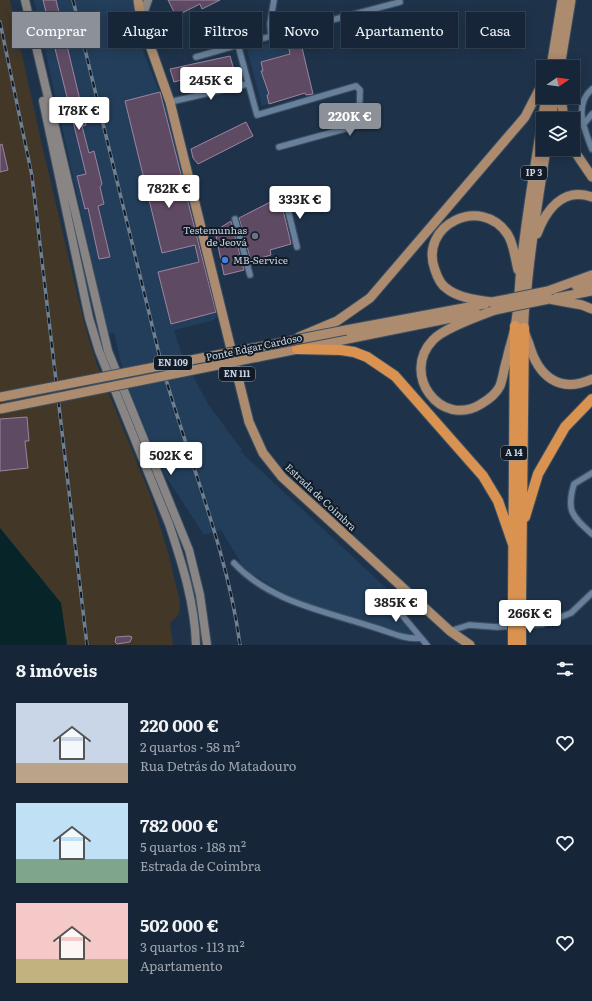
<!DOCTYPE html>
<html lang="pt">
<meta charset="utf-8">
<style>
:root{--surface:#162638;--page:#233243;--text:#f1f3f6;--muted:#9ea5ae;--line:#354353;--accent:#8c9099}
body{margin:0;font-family:Literata,serif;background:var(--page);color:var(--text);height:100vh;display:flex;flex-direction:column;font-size:15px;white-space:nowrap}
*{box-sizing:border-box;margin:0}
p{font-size:13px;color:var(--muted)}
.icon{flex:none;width:22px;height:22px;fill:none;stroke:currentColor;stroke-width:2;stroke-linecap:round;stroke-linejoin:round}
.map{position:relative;height:645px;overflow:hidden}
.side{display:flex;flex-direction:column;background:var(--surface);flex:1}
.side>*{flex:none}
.hud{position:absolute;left:12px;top:12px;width:568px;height:36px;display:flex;gap:8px}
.needle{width:26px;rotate:77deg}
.controls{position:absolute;left:536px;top:60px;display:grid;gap:8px}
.controls a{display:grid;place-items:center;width:44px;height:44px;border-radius:0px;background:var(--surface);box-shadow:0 2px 10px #0003,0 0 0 1px var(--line);font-size:20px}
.price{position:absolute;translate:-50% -34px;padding:0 9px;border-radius:4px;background:#fff;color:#222;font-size:13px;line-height:26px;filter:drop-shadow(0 1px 2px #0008)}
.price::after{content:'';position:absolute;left:50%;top:24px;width:12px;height:9px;margin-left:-6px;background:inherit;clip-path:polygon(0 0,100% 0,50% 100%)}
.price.current{background:var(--accent);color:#fff}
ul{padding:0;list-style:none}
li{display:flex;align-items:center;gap:12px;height:100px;padding:0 16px}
li span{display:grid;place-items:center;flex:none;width:112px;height:80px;border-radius:0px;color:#555}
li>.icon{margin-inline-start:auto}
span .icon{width:48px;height:48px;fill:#fffc;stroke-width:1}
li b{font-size:17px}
h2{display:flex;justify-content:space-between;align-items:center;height:48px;padding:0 16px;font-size:17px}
.chip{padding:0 14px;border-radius:0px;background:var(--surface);box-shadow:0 2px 10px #0003,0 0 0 1px var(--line);font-size:14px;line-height:36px}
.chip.current{background:var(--accent);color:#fff}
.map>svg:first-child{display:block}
.built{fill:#233e5a}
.industrial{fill:#433728}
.water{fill:#072528}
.building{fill:#5f4a63;stroke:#9c84a0}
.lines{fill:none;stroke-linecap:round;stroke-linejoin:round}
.street-casing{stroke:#3c4f61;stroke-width:8}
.secondary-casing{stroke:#3c4f61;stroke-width:10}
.primary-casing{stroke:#3c4f61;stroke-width:11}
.highway-casing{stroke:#3c4f61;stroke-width:12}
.street{stroke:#68809b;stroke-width:5.5}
.secondary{stroke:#8a8585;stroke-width:8}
.primary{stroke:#ac8b6f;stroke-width:9}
.highway{stroke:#da9251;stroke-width:10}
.rail-casing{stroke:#6e7f92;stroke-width:3.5}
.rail{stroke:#111a25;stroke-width:2;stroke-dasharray:6;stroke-linecap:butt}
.primary-bridge-casing{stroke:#3c4f61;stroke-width:11;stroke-linecap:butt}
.highway-bridge-casing{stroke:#3c4f61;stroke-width:12;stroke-linecap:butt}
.primary-bridge{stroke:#ac8b6f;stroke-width:9}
.highway-bridge{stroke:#da9251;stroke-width:10}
.worship-dot{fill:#6b7280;stroke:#111a25;stroke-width:1.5}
.shop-dot{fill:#3f7fe0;stroke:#111a25;stroke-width:1.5}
.labels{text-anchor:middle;stroke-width:4;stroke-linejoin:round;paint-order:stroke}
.shield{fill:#111a25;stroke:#919caa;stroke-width:1}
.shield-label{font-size:9px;font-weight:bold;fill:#c8d4e3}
.poi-label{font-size:10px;fill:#c8d4e3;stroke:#111a25;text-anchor:end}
.street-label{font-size:10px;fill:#c8d4e3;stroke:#111a25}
</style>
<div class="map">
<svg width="592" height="645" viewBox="0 0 592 645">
<rect width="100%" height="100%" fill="#1e334a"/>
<path class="built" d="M34,0H134L135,26L139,41L170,119L217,316L214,320L174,330L182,355L208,404L242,450L240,451L400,601L397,616L414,634L408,636L298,601L246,571L221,530L204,535L165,475L126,382L114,333L108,334Z
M299,35L313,94L306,95L305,93L262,106L247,49Z"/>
<path class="industrial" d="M0,0H10L39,132L84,323L96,362L151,497L168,552L180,602L179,614L170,623L173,645H67L61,603L0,528Z"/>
<path class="water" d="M0,528L61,603L67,645H0Z"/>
<path class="building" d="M43,0H56L86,125L82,126L89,153L94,151L102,184L100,187L104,204L98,206L110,257L99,259L88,208L85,209L77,176L86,174Z
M168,0H220L202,9L200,4L176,16Z
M299,35L313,94L306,95L305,93L269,104L267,95L269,94L261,71H263L261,62L290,54L287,38Z
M230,56L234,70L205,77L204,74L174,82L170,69Z
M160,92L216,312L171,324L158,272L199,262L195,245L162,253L125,101Z
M246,122L253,136L198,164L193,158L191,149Z
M2,144L8,170L0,172V145Z
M280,197L291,244L270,250L271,255L251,261L239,218Z
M231,221L244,270L224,275L215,231Z
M27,417L29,441H25L28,468L0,471V419Z
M129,636L132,637L130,642L117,644L115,642L116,637Z"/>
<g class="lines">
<g class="street-casing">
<path id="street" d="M271,36L270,24L274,0
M196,57L238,45
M592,89C573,105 585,131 592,149
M170,102L247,84
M583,125L592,114
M279,147L359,125L360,90L356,86L257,115L238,45L400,2
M285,198L297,247
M235,219L250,275
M592,473L574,484C566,511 572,516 592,534
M234,563C270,602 325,611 373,627C388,631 404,640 420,638
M410,595L402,608L401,614L427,645
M450,631L469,625L497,627L543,624L571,613L592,593"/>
</g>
<g class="secondary-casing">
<path id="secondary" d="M25,0L108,351L189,550L200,595L207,645
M141,20L148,0
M43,101L89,318L99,351L169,524C182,563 195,604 196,645"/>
</g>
<g class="primary-casing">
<path id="primary" d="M138,0L141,20L170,102L249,422L263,453L282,477L450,631L470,645
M551,67L562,0
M560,67L571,0
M561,97L564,119
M551,119L555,97
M546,149C539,195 531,241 527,288C526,300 523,314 524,327C524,333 527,339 529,344C538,376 559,394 592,379
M573,149L592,177
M537,234C546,210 563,187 592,197
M576,286L592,282
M548,291L592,275
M556,298L592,291
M549,299L582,305L592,309
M492,302C477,300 458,298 446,288C440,284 437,276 435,270C418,225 482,194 508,235C514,245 515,258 518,270
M495,310C479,316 444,328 433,340C400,374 441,429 481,404C488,400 496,394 500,386C503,378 504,368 507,359C509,349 513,338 515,327C520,302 519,275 523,249C529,198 538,148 546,97
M346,330L485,304
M299,337L337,321L370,298L525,117L543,82
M258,357L476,313"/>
</g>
<g class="highway-casing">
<path id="highway" d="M297,349L341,350L354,352L367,357L395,376L483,476L498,501L513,544
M525,517L538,474L565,427L592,399
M513,600L515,326
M521,600L524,328"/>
</g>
<use href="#street" class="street"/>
<use href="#secondary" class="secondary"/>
<use href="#primary" class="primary"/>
<use href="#highway" class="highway"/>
<g class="rail-casing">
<path id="rail" d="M73,0L161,362C187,457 227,547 240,645
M0,22L32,176L87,645"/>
</g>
<use href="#rail" class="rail"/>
<g class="primary-bridge-casing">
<path id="primary-bridge" d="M492,302L548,291
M495,310L549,299
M0,397L346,330
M0,409L258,357"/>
</g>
<g class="highway-bridge-casing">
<path id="highway-bridge" d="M513,645V600
M521,645V600"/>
</g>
<use href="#primary-bridge" class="primary-bridge"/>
<use href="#highway-bridge" class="highway-bridge"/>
</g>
<circle class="worship-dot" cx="255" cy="236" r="4"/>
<circle class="shop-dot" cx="225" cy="260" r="4"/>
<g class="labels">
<g class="shield">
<rect x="521" y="166" width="26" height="14" rx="3"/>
<rect x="154" y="356" width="38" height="14" rx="3"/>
<rect x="219" y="367" width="36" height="14" rx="3"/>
<rect x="501" y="446" width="26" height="14" rx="3"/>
</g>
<g class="shield-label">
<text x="534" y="176">IP 3</text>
<text x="173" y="366">EN 109</text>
<text x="237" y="377">EN 111</text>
<text x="514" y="456">A 14</text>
</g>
<g class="poi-label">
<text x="247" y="234">Testemunhas<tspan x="247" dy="12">de Jeová</tspan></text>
<text x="233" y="264" text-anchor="start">MB-Service</text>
</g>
<g class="street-label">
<text transform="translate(254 347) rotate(-12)" y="4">Ponte Edgar Cardoso</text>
<text transform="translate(321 497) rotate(43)" y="4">Estrada de Coimbra</text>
</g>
</g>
</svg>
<div class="controls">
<a><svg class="needle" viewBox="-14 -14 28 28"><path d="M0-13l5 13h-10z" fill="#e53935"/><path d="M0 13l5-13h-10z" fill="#9ea5ae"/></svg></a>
<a><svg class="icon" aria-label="layers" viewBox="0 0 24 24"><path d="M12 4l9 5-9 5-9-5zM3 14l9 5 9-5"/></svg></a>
</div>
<b class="price" style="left:211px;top:101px">245K €</b>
<b class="price" style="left:79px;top:131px">178K €</b>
<b class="price current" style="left:350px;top:137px">220K €</b>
<b class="price" style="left:169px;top:209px">782K €</b>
<b class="price" style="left:300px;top:220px">333K €</b>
<b class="price" style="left:171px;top:476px">502K €</b>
<b class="price" style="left:396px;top:623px">385K €</b>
<b class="price" style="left:530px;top:634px">266K €</b>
<div class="hud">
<a class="chip current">Comprar</a>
<a class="chip">Alugar</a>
<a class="chip">Filtros</a>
<a class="chip">Novo</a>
<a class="chip">Apartamento</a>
<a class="chip">Casa</a>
</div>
</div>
<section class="side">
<h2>8 imóveis<svg class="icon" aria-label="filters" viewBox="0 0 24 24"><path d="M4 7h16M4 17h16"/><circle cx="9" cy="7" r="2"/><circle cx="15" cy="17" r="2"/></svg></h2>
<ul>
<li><span style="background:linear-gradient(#c9d6e8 75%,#b9a48a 0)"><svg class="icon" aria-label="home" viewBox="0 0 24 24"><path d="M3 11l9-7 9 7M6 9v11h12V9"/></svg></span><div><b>220 000 €</b><p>2 quartos · 58 m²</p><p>Rua Detrás do Matadouro</p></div><svg class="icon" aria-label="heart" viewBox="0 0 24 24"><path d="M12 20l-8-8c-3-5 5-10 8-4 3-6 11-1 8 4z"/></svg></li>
<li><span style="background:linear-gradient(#bfe0f5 70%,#7fa58c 0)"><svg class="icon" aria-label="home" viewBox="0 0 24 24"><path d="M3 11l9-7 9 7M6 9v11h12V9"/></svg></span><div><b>782 000 €</b><p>5 quartos · 188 m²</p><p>Estrada de Coimbra</p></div><svg class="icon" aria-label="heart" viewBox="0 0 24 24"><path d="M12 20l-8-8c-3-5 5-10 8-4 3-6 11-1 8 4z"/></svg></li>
<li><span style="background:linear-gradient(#f6c9c9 70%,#c2b280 0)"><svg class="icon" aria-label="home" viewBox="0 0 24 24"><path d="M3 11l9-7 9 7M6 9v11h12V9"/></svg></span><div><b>502 000 €</b><p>3 quartos · 113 m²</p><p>Apartamento</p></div><svg class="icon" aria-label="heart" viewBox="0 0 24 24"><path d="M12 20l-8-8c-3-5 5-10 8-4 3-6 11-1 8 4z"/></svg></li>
</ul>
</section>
